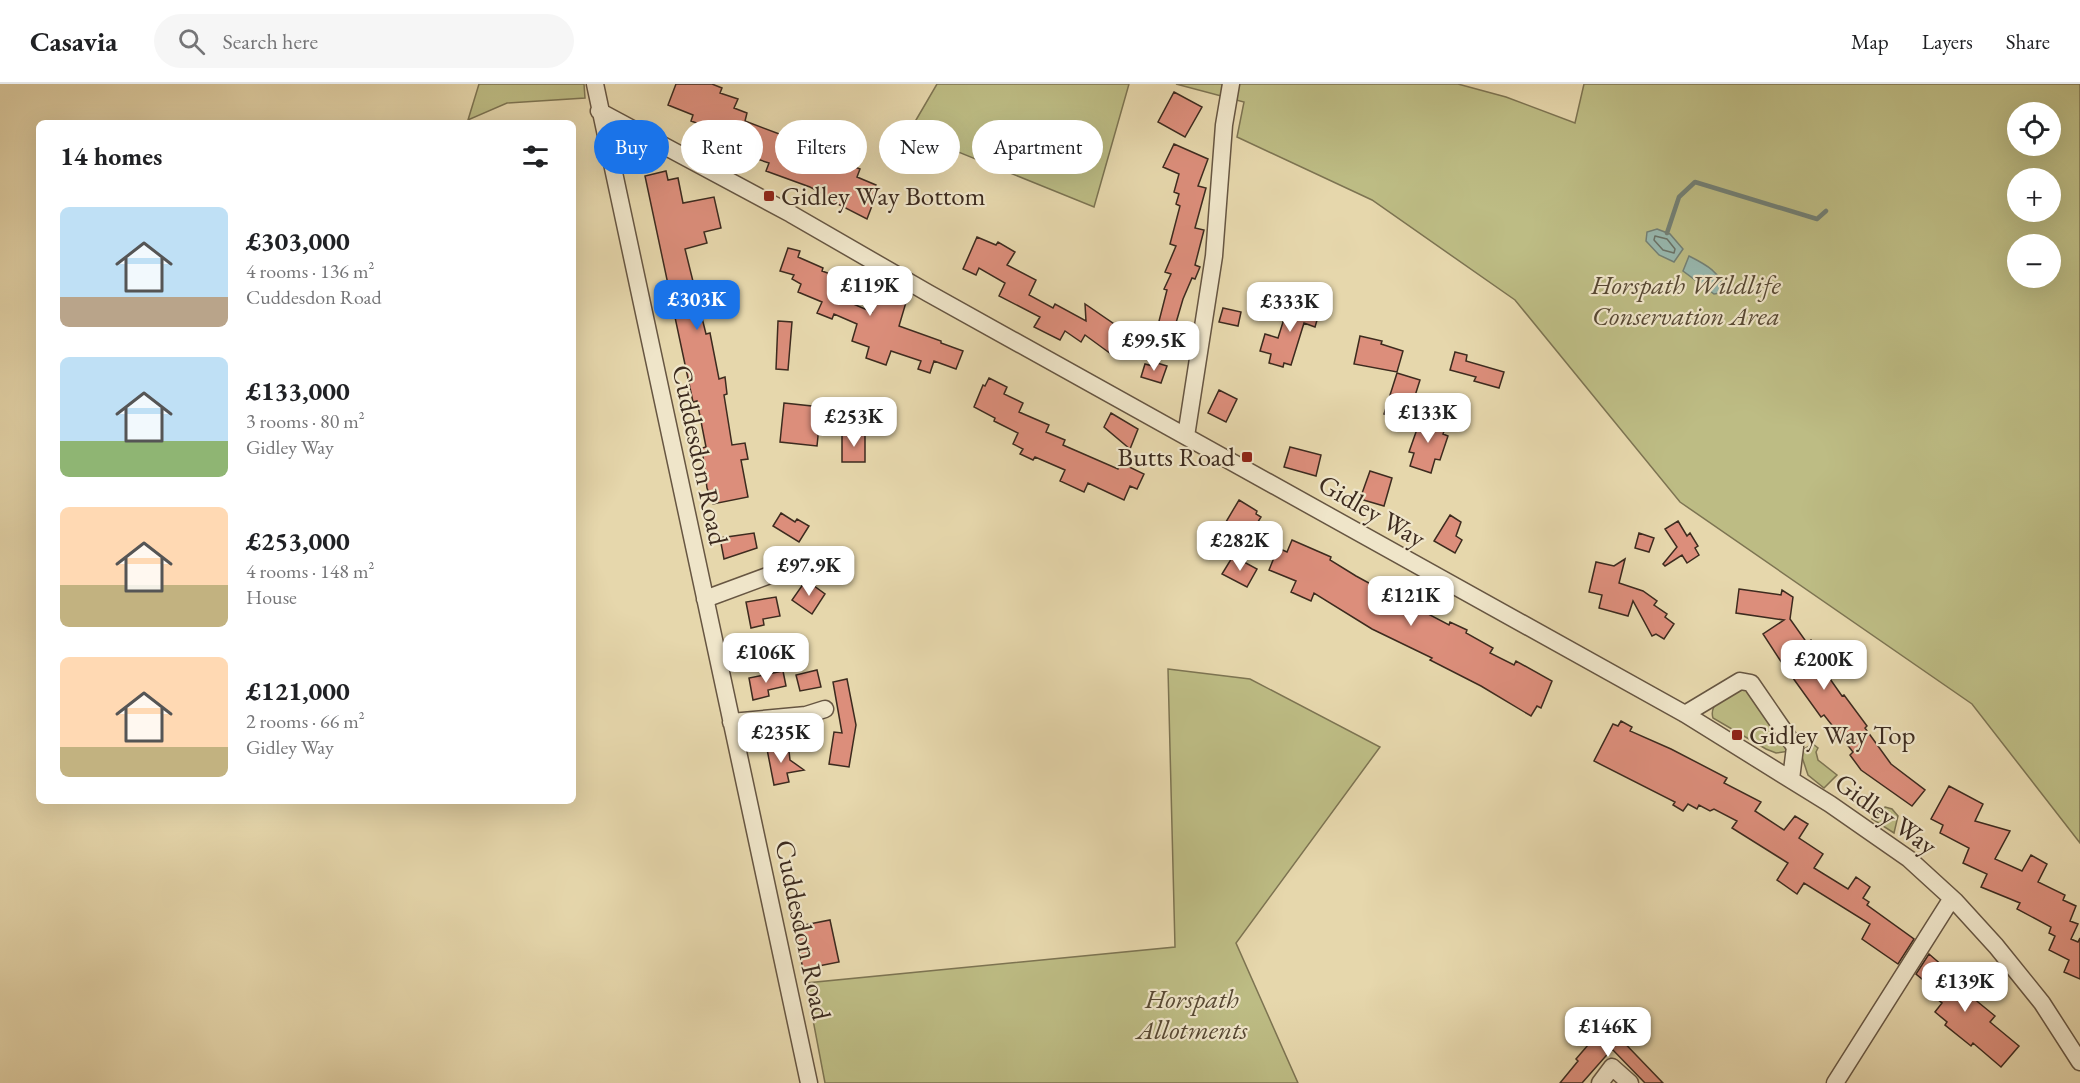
<!DOCTYPE html>
<meta charset="utf-8">
<style>
:root{--surface:#fff;--page:#f6f6f6;--text:#202124;--muted:#757577;--line:#e0e0e0;--accent:#1a73e8}
body{margin:0;font-family:"EB Garamond",serif;background:var(--page);color:var(--text);height:100vh;display:flex;flex-direction:column;font-size:22px;white-space:nowrap}
*{box-sizing:border-box;margin:0}
p{font-size:20px;color:var(--muted)}
.icon{flex:none;width:33px;height:33px;fill:none;stroke:currentColor;stroke-width:2;stroke-linecap:round;stroke-linejoin:round}
.map{position:relative;flex:1;overflow:hidden}
.drawer{position:absolute;left:36px;top:36px;width:540px;height:684px;display:flex;flex-direction:column;background:var(--surface);border-radius:9px;box-shadow:0 6px 24px #0002}
.drawer>*{flex:none}
.hud{position:absolute;left:594px;top:36px;width:570px;height:54px;display:flex;gap:12px}
.buttons{position:absolute;left:2007px;top:18px;display:grid;gap:12px}
.buttons a{display:grid;place-items:center;width:54px;height:54px;border-radius:50%;background:var(--surface);box-shadow:0 6px 24px #0002;font-size:30px}
.price{position:absolute;translate:-50% -51px;padding:0 14px;border-radius:12px;background:#fff;color:#222;font-size:20px;line-height:39px;filter:drop-shadow(0 2px 3px #0008)}
.price::after{content:'';position:absolute;left:50%;top:36px;width:18px;height:14px;margin-left:-9px;background:inherit;clip-path:polygon(0 0,100% 0,50% 100%)}
.price.on{background:var(--accent);color:#fff}
ul{padding:0;list-style:none}
li{display:flex;align-items:center;gap:18px;height:150px;padding:0 24px}
li span{display:grid;place-items:center;flex:none;width:168px;height:120px;border-radius:9px;color:#555}
li>.icon{margin-inline-start:auto}
span .icon{width:72px;height:72px;fill:#fffc;stroke-width:1}
li b{font-size:26px}
h2{display:flex;justify-content:space-between;align-items:center;height:72px;padding:0 24px;font-size:26px}
.pill{padding:0 21px;border-radius:27px;background:var(--surface);box-shadow:0 6px 24px #0002;font-size:21px;line-height:54px}
.pill.on{background:var(--accent);color:#fff}
header{display:flex;align-items:center;gap:36px;box-sizing:border-box;height:84px;padding:0 30px;background:var(--surface);border-bottom:2px solid var(--line)}
header strong{font-size:28px}
nav{display:flex;gap:33px;margin-inline-start:auto;font-size:21px}
.search{width:420px;height:54px;background:var(--page);display:flex;align-items:center;gap:15px;box-sizing:border-box;padding:0 21px;border-radius:33px;color:var(--muted);font-size:22px}
.map>svg:first-child{display:block}
.green{fill:#bdbc84;stroke:#7d7452;stroke-width:1.5;fill-rule:evenodd}
.water{fill:#97b8af;stroke:#738075;stroke-width:1.5}
.lines{fill:none;stroke-linecap:round;stroke-linejoin:round}
.shore{stroke:#6a7267;stroke-width:1.5}
.stream{stroke:#738075;stroke-width:4.5}
.building{fill:#dc8e7b;stroke:#3d2b1f;stroke-width:1.5}
.minor-casing{stroke:#675642;stroke-width:19}
.minor{stroke:#efe5c9;stroke-width:16}
.poi-dot{fill:#8f2418;stroke:#efe5c9;stroke-width:2}
.labels{text-anchor:middle;stroke-width:4.5;stroke-linejoin:round;paint-order:stroke}
.poi-label{font-size:27px;fill:#3d2b1f;stroke:#efe5c9;text-anchor:start}
.park-label{font-size:27px;font-style:italic;fill:#574833;stroke:#efe5c9}
.street-label{font-size:27px;fill:#3d2b1f;stroke:#efe5c9}
</style>
<header>
<strong>Casavia</strong>
<div class="search"><svg class="icon" aria-label="search" viewBox="0 0 24 24"><circle cx="10" cy="10" r="6"/><path d="M15 15l6 6"/></svg>Search here</div>
<nav><a>Map</a><a>Layers</a><a>Share</a></nav>
</header>
<div class="map">
<svg width="2080" height="999" viewBox="0 0 2080 999">
<rect width="100%" height="100%" fill="#e6d7ac"/>
<filter id="stains"><feTurbulence type="fractalNoise" baseFrequency=".00333" numOctaves="4"/><feColorMatrix values="0 0 0 0 .2 0 0 0 0 .09 0 0 0 0 .02 0 0 0 .5 -.17"/></filter>
<radialGradient id="worn" r=".72"><stop offset=".6" stop-color="#630" stop-opacity="0"/><stop offset="1" stop-color="#630" stop-opacity=".3"/></radialGradient>
<path class="green" d="M479,0H584L585,14L507,19L468,36Z
M937,0H1129L1094,123L909,48Z
M1176,0H1458L1506,13L1575,39L1584,0H2080V759L1972,620L1680,418L1515,216L1372,116L1237,53L1244,18ZM2018,28H2050V62H2018ZM2018,94H2050V128H2018ZM2018,160H2050V194H2018Z
M1168,585L1250,595L1380,663L1236,859L1298,999H825L806,899L1175,863Z
M1750,605L1790,667L1776,669L1766,665L1713,634C1709,622 1723,610 1735,606C1739,604 1745,605 1750,605Z
M1813,660L1818,664L1816,668L1818,676L1837,691L1824,704L1808,691L1800,667Z
M1885,723L1892,725L1898,732L1894,749L1872,735Z"/>
<path class="water" d="M1657,145L1670,150L1683,165L1674,178L1659,171L1646,157L1647,148Z
M1689,172C1707,181 1720,188 1726,208L1714,210L1683,187Z"/>
<g class="lines">
<path class="shore" d="M1655,152L1667,155L1675,165L1674,169L1663,166L1654,156Z"/>
<path class="stream" d="M1667,149L1679,113L1695,98L1817,135L1826,127"/>
</g>
<path class="building" d="M676,0H712L722,4L720,9L738,15L734,24L747,29L745,37L782,51L785,44L815,56L812,66L860,85L857,93L876,101L875,104L878,106L867,135L824,113L825,111L810,103L766,87L769,79L733,67L736,59L711,51L713,45L691,37L693,31L668,21Z
M1174,8L1202,23L1185,53L1158,38Z
M1174,60L1208,75L1198,102L1206,104L1195,144L1204,146L1195,181L1200,183L1195,195L1192,194L1183,215L1173,249L1157,245L1167,206L1164,205L1171,190L1165,188L1176,162L1170,160L1180,122L1176,120L1179,110L1174,108L1179,90L1163,83Z
M666,87L668,96L678,94L683,119L714,113L721,144L704,148L707,159L685,165L706,250L710,249L719,295L725,293L727,310L724,311L732,361L745,359L748,375L741,376L748,413L713,420L707,404L702,364L706,363L697,317L693,318L645,92Z
M977,153L996,161L998,158L1015,168L1007,181L1036,196L1029,211L1053,224L1055,220L1086,237L1085,220L1136,255L1124,272L1114,265L1111,270L1085,251L1081,258L1065,247L1060,256L1034,243L1040,233L999,212L1005,199L979,184L976,191L963,185Z
M788,164L800,167L798,173L823,184L822,187L833,191L835,185L844,188L837,213L872,228L880,203L902,210V213L907,215L899,242L941,257V259L963,267L956,285L934,277L930,289L918,285L921,277L891,267L886,281L866,274L869,263L852,257L857,240L834,230L832,235L817,229L822,218L798,208L801,200L792,195L794,191L780,187Z
M1295,215L1321,223L1315,243L1304,239L1291,281L1284,279L1283,283L1269,279L1271,270L1260,267L1265,250L1278,254L1288,222L1292,224Z
M1223,224L1241,228L1238,242L1219,238Z
M778,237L792,238L788,286L776,285Z
M1360,252L1382,257L1381,260L1403,267L1397,288L1354,280Z
M1455,268L1467,271L1466,277L1504,288L1499,304L1474,297L1476,293L1450,286Z
M1154,278L1167,282L1161,299L1141,293L1145,280L1153,282Z
M1397,289L1420,296L1407,337L1384,330Z
M989,294L1007,303L1004,310L1023,319L1019,328L1049,341L1046,348L1065,356L1063,361L1118,385L1121,379L1144,390L1137,405L1130,402L1124,416L1088,399L1084,408L1060,397L1065,386L1035,373L1033,376L1020,370L1023,365L1013,360L1018,349L994,337L995,334L974,323L983,301L985,302Z
M1219,306L1237,315L1226,338L1208,329Z
M784,319L821,323L817,362L780,358Z
M1111,329L1138,345L1130,365L1104,343Z
M1422,331L1447,339L1443,350L1448,352L1440,376L1435,375L1431,389L1410,382L1414,369L1409,368Z
M842,351H865V378H842Z
M1290,363L1321,371L1316,392L1284,383Z
M1370,387L1392,394L1384,422L1360,415Z
M1239,416L1257,427L1256,430L1261,433L1243,462L1220,448Z
M781,429L795,438L797,435L809,442L799,458L773,442Z
M1450,431L1461,438L1456,452L1462,456L1455,469L1434,457Z
M1678,437L1687,452L1690,449L1698,462L1695,464L1699,471L1687,479L1682,471L1665,482L1663,480L1677,463L1665,445Z
M754,449L757,464L724,475L720,454Z
M1639,449L1654,454L1649,468L1635,464Z
M1292,456L1331,473L1330,476L1356,492L1398,515L1399,513L1410,518L1409,520L1449,541L1450,538L1467,546L1466,549L1493,564L1490,569L1514,581L1516,577L1552,597L1541,624L1537,622L1531,632L1481,602L1430,576L1432,574L1372,545L1314,509L1311,517L1291,508L1296,497L1269,486L1278,464L1287,468Z
M1233,472L1257,485L1247,503L1222,490Z
M1625,475L1619,499L1643,507L1657,517L1654,521L1667,530L1665,533L1674,540L1664,555L1656,550L1652,552L1633,517L1628,532L1599,524L1602,511L1589,508L1596,478L1614,482Z
M806,496L825,510L812,530L792,516Z
M1739,505L1781,511L1782,506L1793,513L1790,535L1807,559L1811,556L1822,571L1816,575L1842,612L1844,611L1867,642L1865,644L1891,680L1925,706L1912,722L1861,686L1850,671L1853,668L1824,631L1821,633L1780,576L1763,550L1784,536L1736,529Z
M776,513L780,532L763,535L764,541L751,544L746,518Z
M817,586L821,603L800,607L796,591Z
M783,587L786,602L768,606L769,612L753,616L749,594Z
M847,595L856,641L849,683L829,680L834,648L842,649L833,598Z
M1621,637L1632,643L1630,647L1671,665L1727,694L1724,699L1761,718L1755,727L1784,746L1795,732L1808,740L1799,754L1823,770L1814,784L1848,805L1856,793L1870,803L1863,814L1869,818L1867,821L1914,855L1898,880L1862,855L1870,840L1804,799L1797,810L1777,796L1788,779L1732,744L1737,737L1714,725L1710,727L1699,721L1697,725L1688,720L1683,727L1673,721L1675,718L1594,677L1613,640L1618,642Z
M779,658L781,668L789,667L790,676L804,686L787,689L789,698L774,701L766,660Z
M1949,702L1983,720L1975,737L2010,747L1995,775L2022,787L2031,771L2047,780L2038,798L2065,811L2063,816L2076,822L2070,837L2078,840L2071,855L2078,858L2080,854V895L2064,888L2069,876L2049,866L2055,852L2049,849L2051,843L2017,825L2020,819L1981,803L1987,790L1963,779L1969,764L1940,749L1943,741L1931,735Z
M830,836L839,878L803,885L794,843Z
M1929,870L1951,889L1950,895L1995,932L1990,938L2019,962L2001,983L1973,959L1971,962L1945,941L1947,938L1935,928L1942,919L1924,905L1928,900L1916,890Z
M1606,940L1611,945L1663,999H1645L1612,965L1582,999H1560L1578,977L1576,975Z"/>
<g class="lines">
<g class="minor-casing">
<path id="minor" d="M595,0L809,999
M599,27L791,130L928,209L1685,630L1830,720L1909,775L1955,817L1996,862L2042,919L2080,978
M1186,352L1214,172L1224,41L1231,0
M705,515L778,488
M1685,630L1740,597L1751,599L1795,663L1791,695
M806,631L811,649
M731,638L806,631L825,625
M1600,999L1612,983L1630,999
M1835,999L1952,814"/>
</g>
<use href="#minor" class="minor"/>
</g>
<g class="poi-dot">
<rect x="763" y="106" width="12" height="12" rx="3"/>
<rect x="1241" y="367" width="12" height="12" rx="3"/>
<rect x="1731" y="645" width="12" height="12" rx="3"/>
</g>
<g class="labels">
<g class="poi-label">
<text x="781" y="121">Gidley Way Bottom</text>
<text x="1235" y="382" text-anchor="end">Butts Road</text>
<text x="1749" y="660">Gidley Way Top</text>
</g>
<g class="park-label">
<text x="1686" y="210">Horspath Wildlife<tspan x="1686" dy="31">Conservation Area</tspan></text>
<text x="1192" y="924">Horspath<tspan x="1192" dy="31">Allotments</tspan></text>
</g>
<g class="street-label">
<text transform="translate(700 371) rotate(78)" y="9">Cuddesdon Road</text>
<text transform="translate(1372 427) rotate(30)" y="9">Gidley Way</text>
<text transform="translate(1886 730) rotate(36)" y="9">Gidley Way</text>
<text transform="translate(803 846) rotate(78)" y="9">Cuddesdon Road</text>
</g>
</g>
<rect width="100%" height="100%" filter="url(#stains)"/>
<rect width="100%" height="100%" fill="url(#worn)"/>
</svg>
<div class="buttons">
<a><svg class="icon" aria-label="locate" viewBox="0 0 24 24"><circle cx="12" cy="12" r="6"/><path d="M12 2v4M12 18v4M2 12h4M18 12h4"/></svg></a>
<a>+</a>
<a>−</a>
</div>
<b class="price" style="left:870px;top:233px">£119K</b>
<b class="price on" style="left:697px;top:247px">£303K</b>
<b class="price" style="left:1290px;top:249px">£333K</b>
<b class="price" style="left:1154px;top:288px">£99.5K</b>
<b class="price" style="left:1428px;top:360px">£133K</b>
<b class="price" style="left:854px;top:364px">£253K</b>
<b class="price" style="left:1240px;top:488px">£282K</b>
<b class="price" style="left:809px;top:513px">£97.9K</b>
<b class="price" style="left:1411px;top:543px">£121K</b>
<b class="price" style="left:766px;top:600px">£106K</b>
<b class="price" style="left:1824px;top:607px">£200K</b>
<b class="price" style="left:781px;top:680px">£235K</b>
<b class="price" style="left:1965px;top:929px">£139K</b>
<b class="price" style="left:1608px;top:974px">£146K</b>
<div class="hud">
<a class="pill on">Buy</a>
<a class="pill">Rent</a>
<a class="pill">Filters</a>
<a class="pill">New</a>
<a class="pill">Apartment</a>
</div>
<section class="drawer">
<h2>14 homes<svg class="icon" aria-label="filters" viewBox="0 0 24 24"><path d="M4 7h16M4 17h16"/><circle cx="9" cy="7" r="2"/><circle cx="15" cy="17" r="2"/></svg></h2>
<ul>
<li><span style="background:linear-gradient(#bfe0f5 75%,#b9a48a 0)"><svg class="icon" aria-label="home" viewBox="0 0 24 24"><path d="M3 11l9-7 9 7M6 9v11h12V9"/></svg></span><div><b>£303,000</b><p>4 rooms · 136 m²</p><p>Cuddesdon Road</p></div></li>
<li><span style="background:linear-gradient(#bfe0f5 70%,#8fb573 0)"><svg class="icon" aria-label="home" viewBox="0 0 24 24"><path d="M3 11l9-7 9 7M6 9v11h12V9"/></svg></span><div><b>£133,000</b><p>3 rooms · 80 m²</p><p>Gidley Way</p></div></li>
<li><span style="background:linear-gradient(#ffd9b3 65%,#c2b280 0)"><svg class="icon" aria-label="home" viewBox="0 0 24 24"><path d="M3 11l9-7 9 7M6 9v11h12V9"/></svg></span><div><b>£253,000</b><p>4 rooms · 148 m²</p><p>House</p></div></li>
<li><span style="background:linear-gradient(#ffd9b3 75%,#c2b280 0)"><svg class="icon" aria-label="home" viewBox="0 0 24 24"><path d="M3 11l9-7 9 7M6 9v11h12V9"/></svg></span><div><b>£121,000</b><p>2 rooms · 66 m²</p><p>Gidley Way</p></div></li>
</ul>
</section>
</div>
